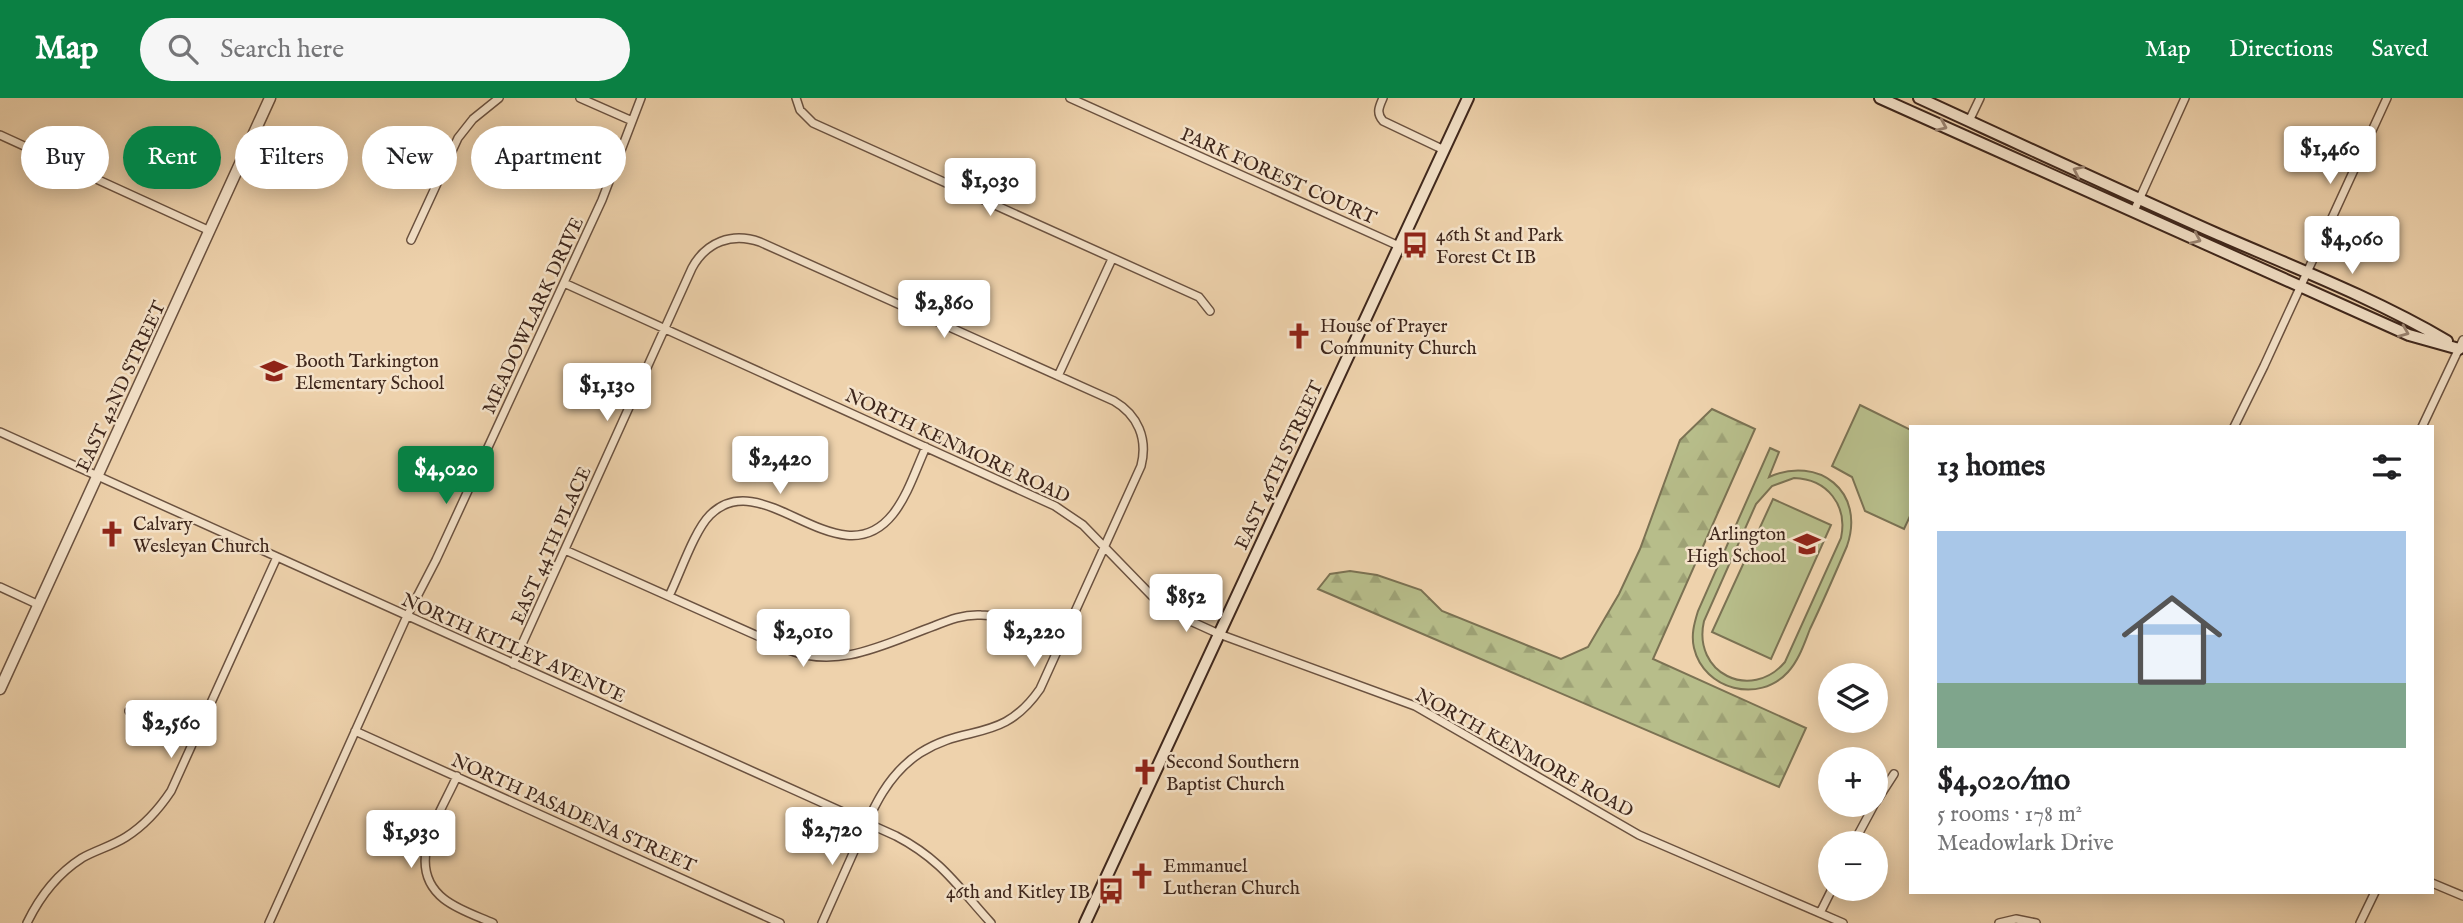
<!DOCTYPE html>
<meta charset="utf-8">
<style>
:root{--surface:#fff;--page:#f6f6f6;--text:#202124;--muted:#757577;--line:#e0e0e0;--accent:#0b8043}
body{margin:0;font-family:"IM FELL English",serif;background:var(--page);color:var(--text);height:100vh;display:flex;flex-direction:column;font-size:26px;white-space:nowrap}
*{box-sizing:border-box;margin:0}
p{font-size:23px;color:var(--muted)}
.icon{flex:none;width:38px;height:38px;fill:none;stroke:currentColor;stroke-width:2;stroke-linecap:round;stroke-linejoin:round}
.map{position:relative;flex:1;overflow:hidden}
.details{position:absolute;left:1909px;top:327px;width:525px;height:469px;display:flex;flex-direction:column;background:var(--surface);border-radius:0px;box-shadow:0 4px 18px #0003}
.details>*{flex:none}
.hud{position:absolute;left:21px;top:28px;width:665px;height:63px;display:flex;gap:14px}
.controls{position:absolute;left:1818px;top:565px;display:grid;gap:14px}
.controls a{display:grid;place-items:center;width:70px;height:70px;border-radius:50%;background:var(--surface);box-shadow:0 4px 18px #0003;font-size:35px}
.price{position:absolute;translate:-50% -60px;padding:0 16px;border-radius:7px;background:#fff;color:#222;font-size:23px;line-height:46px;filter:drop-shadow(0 2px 4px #0008)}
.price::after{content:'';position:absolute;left:50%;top:42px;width:21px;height:16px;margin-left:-10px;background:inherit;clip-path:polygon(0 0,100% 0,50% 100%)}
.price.selected{background:var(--accent);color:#fff}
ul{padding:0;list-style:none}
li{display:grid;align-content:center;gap:14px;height:371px;padding:0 28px}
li+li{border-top:2px solid var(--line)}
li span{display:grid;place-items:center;height:217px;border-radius:0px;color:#555}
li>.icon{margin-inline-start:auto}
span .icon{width:126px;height:126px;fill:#fffc;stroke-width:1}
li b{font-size:30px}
h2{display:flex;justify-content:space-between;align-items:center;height:84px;padding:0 28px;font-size:30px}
.pill{padding:0 24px;border-radius:32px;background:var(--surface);box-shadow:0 4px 18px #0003;font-size:24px;line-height:63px}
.pill.selected{background:var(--accent);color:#fff}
header{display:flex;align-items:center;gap:42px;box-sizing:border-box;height:98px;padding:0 35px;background:var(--accent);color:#fff}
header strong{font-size:33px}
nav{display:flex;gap:38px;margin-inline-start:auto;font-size:24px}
.search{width:490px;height:63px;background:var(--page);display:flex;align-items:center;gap:18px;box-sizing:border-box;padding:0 24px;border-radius:38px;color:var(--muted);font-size:26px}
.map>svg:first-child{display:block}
.forest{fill:url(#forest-firs);stroke:#7b7253;stroke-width:2}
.garden{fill:#b7bd8a;stroke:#7b7253;stroke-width:2;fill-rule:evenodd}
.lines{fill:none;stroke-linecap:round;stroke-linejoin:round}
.minor-casing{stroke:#6b5240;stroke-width:10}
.tertiary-casing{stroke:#6b5240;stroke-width:13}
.secondary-casing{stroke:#3f271c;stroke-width:14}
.minor{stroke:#f4e2c9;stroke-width:7}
.tertiary{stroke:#f4e2c9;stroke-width:10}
.secondary{stroke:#f4e2c9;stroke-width:10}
.oneway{stroke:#9a8472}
.labels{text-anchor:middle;stroke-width:5;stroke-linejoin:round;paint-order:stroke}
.street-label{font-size:19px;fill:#3f271c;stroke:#f4e2c9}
.poi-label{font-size:19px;fill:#3f271c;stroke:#f4e2c9;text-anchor:start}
</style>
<header>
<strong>Map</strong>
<div class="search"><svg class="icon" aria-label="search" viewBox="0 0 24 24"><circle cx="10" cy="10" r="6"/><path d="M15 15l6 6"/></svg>Search here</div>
<nav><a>Map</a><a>Directions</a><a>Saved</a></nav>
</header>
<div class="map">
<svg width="2463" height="825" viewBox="0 0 2463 825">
<defs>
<pattern id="forest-firs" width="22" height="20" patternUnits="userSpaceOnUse" patternTransform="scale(1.75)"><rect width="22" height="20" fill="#b7bd8a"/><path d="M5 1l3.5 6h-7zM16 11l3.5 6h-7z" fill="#9ea276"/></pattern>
</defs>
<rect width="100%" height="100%" fill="#eed2ac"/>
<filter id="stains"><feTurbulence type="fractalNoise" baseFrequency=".00286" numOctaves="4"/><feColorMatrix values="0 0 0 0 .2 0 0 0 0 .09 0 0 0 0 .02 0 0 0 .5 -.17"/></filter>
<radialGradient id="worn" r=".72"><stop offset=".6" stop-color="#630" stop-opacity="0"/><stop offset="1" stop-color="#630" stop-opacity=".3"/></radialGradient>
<path class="forest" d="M1712,311L1755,331L1653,561L1806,630L1779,689L1318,491L1330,476L1350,473L1377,477L1421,492L1442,513L1561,561L1588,549L1619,496L1640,451L1680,342Z"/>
<path class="garden" d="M1860,307L1911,332V416L1904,431L1865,413L1852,379L1832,368Z
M1770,350L1779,354L1769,379C1818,357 1866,393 1847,448C1835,476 1823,504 1810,531C1804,546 1799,562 1788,574C1759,606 1704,592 1694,550C1691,537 1694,526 1698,513ZM1794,380C1827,381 1848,407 1841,440L1785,564C1751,604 1692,575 1704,523L1756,406L1772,388Z
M1773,401L1831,427L1771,561L1712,534Z"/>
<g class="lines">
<g class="minor-casing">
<path id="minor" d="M580,0L630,22
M796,0L800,12L813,25L1199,199L1210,213
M1070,0L1399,148
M1383,0C1379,9 1376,15 1383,23L1444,52
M1969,23L1980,0
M0,37L210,133
M2134,113L2185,0
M411,142L458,40L473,21L499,0
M564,185L1055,408L1083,427L1152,498L1186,521L1219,536L1415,608L1639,737L1843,825
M1058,278L1112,161
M2234,329L2264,268L2387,0
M2422,329L2463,242
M0,334L896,738C942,762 958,789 991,825
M565,452L789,552C839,572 887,545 934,528C949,522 964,516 981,517C1009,517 1036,533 1062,545
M0,489L39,507
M669,498C680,476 694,433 710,417C763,364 839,484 893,416C908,397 916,371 926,349
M513,566L692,170C706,144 732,134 760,144L1114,303C1138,317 1148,341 1141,368L1040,591C1002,646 967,625 920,655C885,678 871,715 855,751C844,776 833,800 822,825
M129,613L194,644
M355,633L780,825
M457,678C441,715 402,768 444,801C458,812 477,818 493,825
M1876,704L1894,676
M1853,746L1874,707
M2432,785L2463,798
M1820,815L1832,791
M27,825C40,798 57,776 82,760C96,752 112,748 126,739C145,727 159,711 171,693L277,459
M269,825L407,518L436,462L602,102L641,0
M1999,825L2016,821L2036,825
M2360,825L2375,794"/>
</g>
<g class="tertiary-casing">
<path id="tertiary" d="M0,591L270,0"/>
</g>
<g class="secondary-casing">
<path id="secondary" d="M1880,0L2409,237L2459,251
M1919,0C2017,45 2116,91 2215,135C2293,169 2374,200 2447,243
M1085,825L1468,0"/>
</g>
<use href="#minor" class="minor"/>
<use href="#tertiary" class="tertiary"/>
<use href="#secondary" class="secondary"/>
</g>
<defs><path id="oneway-chevron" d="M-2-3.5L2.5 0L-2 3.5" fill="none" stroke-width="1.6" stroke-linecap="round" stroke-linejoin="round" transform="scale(1.75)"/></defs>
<g class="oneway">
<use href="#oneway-chevron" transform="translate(1942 28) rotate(24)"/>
<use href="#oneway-chevron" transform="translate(2078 73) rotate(-155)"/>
<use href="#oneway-chevron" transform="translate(2196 141) rotate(24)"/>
<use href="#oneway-chevron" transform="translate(2404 234) rotate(22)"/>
</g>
<defs>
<g id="bus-bare" transform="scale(2.1)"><path d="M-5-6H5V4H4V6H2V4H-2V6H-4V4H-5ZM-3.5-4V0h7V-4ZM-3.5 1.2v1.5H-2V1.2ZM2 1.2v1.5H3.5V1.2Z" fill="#8f2418" stroke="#f4e2c9" stroke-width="2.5" paint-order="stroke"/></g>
<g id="church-bare" transform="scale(2.1)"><path d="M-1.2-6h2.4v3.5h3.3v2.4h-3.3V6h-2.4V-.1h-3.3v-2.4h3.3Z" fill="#8f2418" stroke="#f4e2c9" stroke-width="2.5" paint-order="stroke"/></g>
<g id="school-bare" transform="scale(2.1)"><path d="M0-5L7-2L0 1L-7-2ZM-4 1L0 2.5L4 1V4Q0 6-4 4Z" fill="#8f2418" stroke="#f4e2c9" stroke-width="2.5" paint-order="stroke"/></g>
</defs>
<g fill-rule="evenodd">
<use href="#bus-bare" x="1415" y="147"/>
<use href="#church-bare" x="1299" y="238"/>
<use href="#school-bare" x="274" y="273"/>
<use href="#church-bare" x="112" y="436"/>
<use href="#school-bare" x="1807" y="446"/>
<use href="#church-bare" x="1145" y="674"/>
<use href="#church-bare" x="1142" y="778"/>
<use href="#bus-bare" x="1111" y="793"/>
</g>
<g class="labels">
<g class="street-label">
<text transform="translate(1279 77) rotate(24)" y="7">PARK FOREST COURT</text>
<text transform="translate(532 217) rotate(-65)" y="7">MEADOWLARK DRIVE</text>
<text transform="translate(120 288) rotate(-65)" y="7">EAST 42ND STREET</text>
<text transform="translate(958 347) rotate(25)" y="7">NORTH KENMORE ROAD</text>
<text transform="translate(1278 367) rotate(-65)" y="7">EAST 46TH STREET</text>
<text transform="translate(550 447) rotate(-66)" y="7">EAST 44TH PLACE</text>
<text transform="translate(514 549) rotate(24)" y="7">NORTH KITLEY AVENUE</text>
<text transform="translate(1525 654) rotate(29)" y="7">NORTH KENMORE ROAD</text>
<text transform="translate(574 714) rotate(24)" y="7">NORTH PASADENA STREET</text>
</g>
<g class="poi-label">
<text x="1436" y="143">46th St and Park<tspan x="1436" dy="22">Forest Ct IB</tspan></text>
<text x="1320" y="234">House of Prayer<tspan x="1320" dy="22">Community Church</tspan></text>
<text x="295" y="269">Booth Tarkington<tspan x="295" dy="22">Elementary School</tspan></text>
<text x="133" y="432">Calvary<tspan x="133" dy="22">Wesleyan Church</tspan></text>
<text x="1786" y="442" text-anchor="end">Arlington<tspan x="1786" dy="22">High School</tspan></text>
<text x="1166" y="670">Second Southern<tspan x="1166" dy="22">Baptist Church</tspan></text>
<text x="1163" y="774">Emmanuel<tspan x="1163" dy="22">Lutheran Church</tspan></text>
<text x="1090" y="800" text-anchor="end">46th and Kitley IB</text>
</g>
</g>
<rect width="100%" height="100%" filter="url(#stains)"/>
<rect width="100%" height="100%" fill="url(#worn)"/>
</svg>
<div class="controls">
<a><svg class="icon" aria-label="layers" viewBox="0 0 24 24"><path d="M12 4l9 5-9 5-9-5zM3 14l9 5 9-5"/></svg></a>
<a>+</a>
<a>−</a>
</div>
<b class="price" style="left:2330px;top:88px">$1,460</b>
<b class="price" style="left:990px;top:120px">$1,030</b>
<b class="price" style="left:2352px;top:178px">$4,060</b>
<b class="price" style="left:944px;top:242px">$2,860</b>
<b class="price" style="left:607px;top:325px">$1,130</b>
<b class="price" style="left:780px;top:398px">$2,420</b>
<b class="price selected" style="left:446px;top:408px">$4,020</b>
<b class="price" style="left:1186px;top:536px">$852</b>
<b class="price" style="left:803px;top:571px">$2,010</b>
<b class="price" style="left:1034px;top:571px">$2,220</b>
<b class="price" style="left:171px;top:662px">$2,560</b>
<b class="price" style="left:832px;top:769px">$2,720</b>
<b class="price" style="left:411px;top:772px">$1,930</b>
<div class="hud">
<a class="pill">Buy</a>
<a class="pill selected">Rent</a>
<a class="pill">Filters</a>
<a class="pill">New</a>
<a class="pill">Apartment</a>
</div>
<section class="details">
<h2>13 homes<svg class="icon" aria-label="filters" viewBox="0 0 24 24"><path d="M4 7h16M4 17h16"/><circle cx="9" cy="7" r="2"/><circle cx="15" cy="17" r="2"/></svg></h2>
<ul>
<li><span style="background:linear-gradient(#a9c7e8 70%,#7fa58c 0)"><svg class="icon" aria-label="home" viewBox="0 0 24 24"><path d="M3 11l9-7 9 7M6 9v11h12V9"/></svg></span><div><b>$4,020/mo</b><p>5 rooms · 178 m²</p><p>Meadowlark Drive</p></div></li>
</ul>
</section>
</div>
